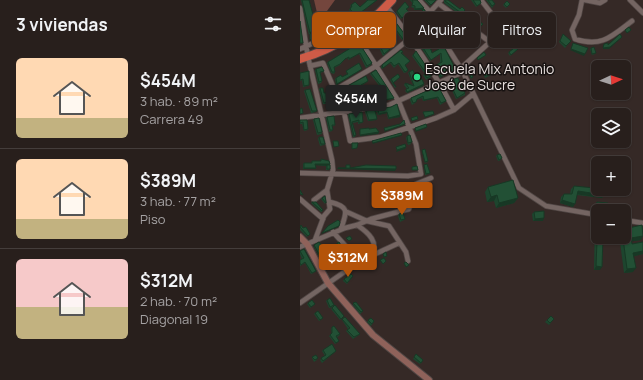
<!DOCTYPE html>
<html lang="es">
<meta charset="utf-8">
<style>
:root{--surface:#281f1c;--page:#302725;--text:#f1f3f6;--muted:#a5a2a3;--line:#443d3b;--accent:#b45309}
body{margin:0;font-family:Manrope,sans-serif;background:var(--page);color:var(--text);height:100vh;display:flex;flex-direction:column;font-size:15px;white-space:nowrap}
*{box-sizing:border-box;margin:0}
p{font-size:13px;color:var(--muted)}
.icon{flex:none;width:22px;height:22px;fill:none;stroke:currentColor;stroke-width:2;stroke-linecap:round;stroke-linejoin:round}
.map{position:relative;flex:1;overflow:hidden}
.drawer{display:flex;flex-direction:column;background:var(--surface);width:300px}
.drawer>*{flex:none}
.top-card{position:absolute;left:12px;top:12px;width:271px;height:36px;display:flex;gap:8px}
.needle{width:26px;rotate:86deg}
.fabs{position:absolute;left:291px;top:60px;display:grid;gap:8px}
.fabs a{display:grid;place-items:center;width:40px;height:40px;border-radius:6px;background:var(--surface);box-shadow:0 1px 3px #0004,0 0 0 1px var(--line);font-size:20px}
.price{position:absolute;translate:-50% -34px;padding:0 9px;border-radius:4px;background:var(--accent);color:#fff;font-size:13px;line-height:26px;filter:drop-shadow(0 1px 2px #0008)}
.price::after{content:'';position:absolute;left:50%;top:24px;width:12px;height:9px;margin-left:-6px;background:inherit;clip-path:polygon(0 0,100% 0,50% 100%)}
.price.selected{background:#222;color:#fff}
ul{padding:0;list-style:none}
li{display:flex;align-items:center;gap:12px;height:100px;padding:0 16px}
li+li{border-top:1px solid var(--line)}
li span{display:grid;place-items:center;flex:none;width:112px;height:80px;border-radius:6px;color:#555}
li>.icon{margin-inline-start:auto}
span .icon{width:48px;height:48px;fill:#fffc;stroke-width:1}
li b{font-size:17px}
h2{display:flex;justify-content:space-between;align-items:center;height:48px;padding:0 16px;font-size:17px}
.chip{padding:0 14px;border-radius:6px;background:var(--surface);box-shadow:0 1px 3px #0004,0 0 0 1px var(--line);font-size:14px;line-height:36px}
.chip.selected{background:var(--accent);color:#fff}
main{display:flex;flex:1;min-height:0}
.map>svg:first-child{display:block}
.green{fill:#74463d}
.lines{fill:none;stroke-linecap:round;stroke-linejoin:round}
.street-casing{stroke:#514745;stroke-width:6}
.secondary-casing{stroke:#514745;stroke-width:8}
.highway-casing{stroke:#514745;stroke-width:10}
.street{stroke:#746562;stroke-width:4.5}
.secondary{stroke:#8f625a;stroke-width:6}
.highway{stroke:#ce5b47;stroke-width:8}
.wall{fill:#1d452e}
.shaded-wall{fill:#183825}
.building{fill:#225035;stroke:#183825}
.poi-dot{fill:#2ad884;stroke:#181312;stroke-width:1.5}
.labels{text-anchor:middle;stroke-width:3;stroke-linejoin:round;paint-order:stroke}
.poi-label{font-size:14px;fill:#e7dfdd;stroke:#181312;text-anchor:start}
</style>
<main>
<section class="drawer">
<h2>3 viviendas<svg class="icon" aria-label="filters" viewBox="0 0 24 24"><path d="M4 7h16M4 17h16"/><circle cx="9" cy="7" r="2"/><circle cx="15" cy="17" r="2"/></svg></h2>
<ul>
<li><span style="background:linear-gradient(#ffd9b3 75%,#c2b280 0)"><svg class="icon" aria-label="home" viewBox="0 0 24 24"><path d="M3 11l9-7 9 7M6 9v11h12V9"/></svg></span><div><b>$454M</b><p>3 hab. · 89 m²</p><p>Carrera 49</p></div></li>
<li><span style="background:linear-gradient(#ffd9b3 75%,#c2b280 0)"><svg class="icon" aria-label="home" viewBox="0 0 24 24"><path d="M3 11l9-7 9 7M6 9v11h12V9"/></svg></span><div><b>$389M</b><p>3 hab. · 77 m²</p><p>Piso</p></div></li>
<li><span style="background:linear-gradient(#f6c9c9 60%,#c2b280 0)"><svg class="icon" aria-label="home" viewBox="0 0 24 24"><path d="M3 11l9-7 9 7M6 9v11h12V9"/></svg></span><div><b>$312M</b><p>2 hab. · 70 m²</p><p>Diagonal 19</p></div></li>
</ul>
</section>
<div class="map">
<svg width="343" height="380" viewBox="0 0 343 380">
<rect width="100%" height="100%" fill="#352926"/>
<path class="green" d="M14,0H35L27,11L18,17Z"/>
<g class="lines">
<g class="street-casing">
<path id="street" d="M119,0L130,12L131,21L163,72L219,188L246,206L298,215
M282,0L279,15L272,30L275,39C302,48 312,36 332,21
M285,0L300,3L305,0
M330,0L343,13
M138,3L190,42
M87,7C112,39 135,73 154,110
M0,8L8,57L32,160L33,170L27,190L30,209L24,216L15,240
M130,12L141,0
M0,49L36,33L50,23
M10,66L23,63L44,112L50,141L81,137L136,118L154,110L173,94
M161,68L190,42L201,26L181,0
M35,90L76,66L131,21
M0,118L89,105L163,72
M0,173L108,176L121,174L116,144L99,102L56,34
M0,199L23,219
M14,200L27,190
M30,202C51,207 46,213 41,229
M47,212L67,221L89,226L106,252L108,261
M324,220L343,223
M57,225C69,233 79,242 72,257
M33,232L51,252
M0,247L45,228L57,225L71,219L109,209L116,184L131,178
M0,303L60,261L99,243"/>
</g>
<g class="secondary-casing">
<path id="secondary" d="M0,237L7,244L28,283L73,335L129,380"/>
</g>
<g class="highway-casing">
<path id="highway" d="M0,59C37,48 66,29 92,0"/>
</g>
<use href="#street" class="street"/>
<use href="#secondary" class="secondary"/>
<use href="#highway" class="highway"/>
</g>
<path class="wall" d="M1,0H9L16,26L9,35Z
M66,0H77L55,17L49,10L51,7L50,6L51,5L60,7L67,1Z
M110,0H117L124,8L123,10H114V8L111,7L113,4Z
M124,0H136L130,6Z
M144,0H148L160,9L183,24L179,29L144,3Z
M171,0H180L181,3L176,7Z
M186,0H192L195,4L192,8Z
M207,1L210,4L206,8L203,5Z
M108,8L106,10L108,13L101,19L96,12L97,11Z
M148,13L157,20L153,25L145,18Z
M119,14L127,18L122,22L118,16Z
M91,16L106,36L102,40L94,28L89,32L96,45L83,56L79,48L80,46L87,43L88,40L82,33L77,38L78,39L77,41L68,46L64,40Z
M23,26L31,30L30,31L26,33L22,27Z
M167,28L176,34L169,44L166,42L170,38L164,32Z
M144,32L154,41L159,42L158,43L152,47L143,33Z
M263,34L271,41L265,48L259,42Z
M116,37H123L132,53L138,50L135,46L136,44L155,71L151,73L150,71L140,78L134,67L135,66L140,62V54L130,61L115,39Z
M59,43L72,63L71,65L66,68L59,54L48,60V58L44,60L45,59L40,65L34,68L35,72L34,74L31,73L27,63L28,62Z
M209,44L218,49L210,56L208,53L212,50L208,45Z
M291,48L295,54L292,55L290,49Z
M102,53L110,61L105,66L108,70L107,72L104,73L98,64L94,68L90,63L82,69L81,67L82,65Z
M113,55L131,77L126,80L123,75L125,74L112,56Z
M167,67L173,77L171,79L166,68Z
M16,69L24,71L23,72L20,73L22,81L21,83L18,84L15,70Z
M61,70L36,85L35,79L36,78L42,77L47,74L46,72V71Z
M183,70L196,71L195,73L185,78L182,71Z
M109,72L117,81L124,84L123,86L107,93L105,91L107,89L104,85L105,83L113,85L108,73Z
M0,73L9,85L8,86L3,87L2,80L0,81Z
M71,73L93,99L63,105L62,103H61L60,105L55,106L54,100L55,99L63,102L79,99L76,91V90L81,88L70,74Z
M99,78L93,83L96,87L95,88L90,80L91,79Z
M154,79L165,93V95L156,99L149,84L150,83L153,81Z
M68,81L67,82L61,86L64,91L59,94L56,89L41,96L39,92L40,90Z
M138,86L146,101L145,102L140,105L137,98L123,101L122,98L116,100L115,103L112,105L110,100L111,98Z
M20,88L26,104H23L19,89Z
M5,90L16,112L11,113L4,91Z
M91,107L100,115V117L88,119L87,113L78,115L77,112H76L77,119L76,120L68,121L65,112L66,111Z
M49,114L63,122L62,123L58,124V122L53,123L55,137H53L48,115Z
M27,117L35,125L34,126H32V131L29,132L26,118Z
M14,119L22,134L17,135L13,120Z
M0,120H7L8,130L4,131L2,124H0Z
M107,136L111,144L108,145L106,138Z
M19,137L25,144L24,145L20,146L18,139Z
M122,150L128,162L125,163L122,151Z
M197,155L201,160L198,161L196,156Z
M21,159L29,165V170H26V166L15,165L16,168L15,169H3V164L4,163H11L12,161H21Z
M124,165L129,174L125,175L124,166Z
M274,186L304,195L302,198L277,195L273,207L260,203L261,197L264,194H270L271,189Z
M188,187L218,198L214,203L196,208L194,201L187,202L185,192Z
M22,198L26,202L25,204L21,199Z
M12,202L22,211V212H21L11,203Z
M297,202L308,211H298V212L294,211L295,204Z
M234,212L243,221H233L232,214Z
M99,214L105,219L104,220L100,222L98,216Z
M298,217L300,270H294L295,220Z
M0,226L10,234L7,237L0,230Z
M309,237H324L341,240L332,241V244L343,242V254L334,256L333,272L324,273L320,242L310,244Z
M37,243L46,254L45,255L42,256L36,245Z
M14,245L21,248L19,249L25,262L23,264L14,247Z
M0,251L16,271L15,272L11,274L5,263L0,266V260L2,259L0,254Z
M65,263L69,266L66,268L64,264Z
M53,276L47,284L43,281L44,279Z
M27,300L34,305L33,307L29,308L26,301Z
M8,303L14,305L10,308L7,304Z
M53,303L63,311L60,314L53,305Z
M32,308L44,316L40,320L31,309Z
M15,313L22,319L19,321L14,314Z
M71,318L74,321L71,326L67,322Z
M42,319L60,334L59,335L53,339L46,331L48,329L42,320Z
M254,319L249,325L245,322L247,320Z
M32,327L40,334L39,336L37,337L38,342L35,344L29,336L32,334L31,329Z
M23,350L35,352L22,363L20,360L25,356L22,351Z
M116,354L123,360L120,364L113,359Z
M12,357L17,360L14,362L12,358Z"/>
<path class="shaded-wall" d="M124,8L123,10H114L115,9Z
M109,21L114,22L113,23L108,22Z
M322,37L309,49H303V48Z
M271,49L285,54L284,56L270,50Z
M62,69L61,70L36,85L37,84Z
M124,84L123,86L107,93V92Z
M57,88L56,89L41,96L42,95Z
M138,97L137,98L123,101L124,100Z
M94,98L93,99L63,105L64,104Z
M87,112V113L78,115L79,114Z
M134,114L133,115L124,118L125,117Z
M100,115V117L88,119L89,118Z
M77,119L76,120L68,121L69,120Z
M105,124L104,125L84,132L85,131Z
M127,127L126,128L115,132L116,131Z
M79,132L78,134L60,136V135Z
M102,135L101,136L72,144L73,143Z
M106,147L105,149L96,152L97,150Z
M15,164H30L29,166L14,165Z
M4,168H16L15,169H3Z
M38,168L96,169L95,171L37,169Z
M278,191L304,195L302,198L275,194Z
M197,195L194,201L187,202L191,197Z
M218,198L214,203L196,208L199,203Z
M262,200L275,204L273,207L260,203Z
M244,218L243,221H233L235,219Z
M39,226L38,227L21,234L22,233Z
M343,236L341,240L328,242L331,238Z
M323,238L320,242L310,244L313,240Z
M343,251V254L331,257L333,253Z
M296,266L302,267L300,270H294Z
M336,268L333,272L324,273L327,269Z"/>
<path class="building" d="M2,0H9L16,26L10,33Z
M68,0H77L56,16L50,9L52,6L51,5L55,2L60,7Z
M112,0H117L124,8L115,9V6L112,5L113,2Z
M126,0H136L131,5Z
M145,0H148L160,9L162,7L165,10L164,11L183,24L180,27L145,1Z
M173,0H180L181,3L177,6Z
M188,0H192L195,4L192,6Z
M207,1L210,4L207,7L204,4Z
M105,2L109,7L106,9L109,12L102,18L97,11Z
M124,9L128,16L123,21L119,14Z
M148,13L157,20L154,23L146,16Z
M47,15L49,19L38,26L36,23Z
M91,16L106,36L103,39L94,27L88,32L97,43L84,54L80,46L87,42L89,39L83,32L77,37L78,39L69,44L65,38Z
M191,16L193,19L190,23L188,19Z
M108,17L111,18L114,22L109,21Z
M0,21L3,43H0Z
M28,23L31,30L27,32L23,26Z
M329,27L331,30L327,33L325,30Z
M167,28L176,34L170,43L167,40L171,37L165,31Z
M146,30L154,41L157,39L159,42L153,46L144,32Z
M14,31V38L10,40V34Z
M123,32L125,35L123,37L130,47L132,53L139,49L136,44L141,41L156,70L152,72L151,69L141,77L135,66L142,62L141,53L131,60L116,37Z
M136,33L137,36L134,37L132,34Z
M263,34L271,41L266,46L260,41Z
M320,34L322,37L310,47L303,48L304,44L308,43V45Z
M212,41L218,49L211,55L209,52L213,49L209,44Z
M59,43L72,63L67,66L60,53L49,59V57L45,59L46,58L40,64L34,67L35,72H32L28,62Z
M273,43L288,48L285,54L271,49Z
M294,47L296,53L292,54L291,48Z
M101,50L103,52L101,53L110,61L105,65L108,70L105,72L99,63L94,66L91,62L83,68L82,65Z
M116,51L132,75L127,78L124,74L126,73L113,55Z
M184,52L186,55L178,60L177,58Z
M59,63L62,69L37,84L36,78L41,75L42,77L48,74L46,71Z
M169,66L173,77L171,78L167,67Z
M190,66L196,71L186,76L183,70Z
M22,67L24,71L20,72L22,81L19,82L16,69Z
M76,70L94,98L64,104L63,102L80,99L76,90L82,87L71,73Z
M113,70L117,81L122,79L124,84L107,92L106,89L109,88L105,83L114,86L109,72Z
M9,71V85L4,86L3,79L0,80V73Z
M98,74L100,77L93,83L96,87L91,79Z
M66,76L68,81L61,85L64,91L60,93L57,88L42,95L40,90Z
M158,78L165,93L157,98L150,83L155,81L154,79Z
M138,86L146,101L141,103L138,97L124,100L123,96L117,99L116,102L113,103L111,98Z
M20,88H23L24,93H26L27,102L24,103Z
M10,89L17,111H12L5,90Z
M62,97L64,102H60L61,104L56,105L55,99Z
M97,104L100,115L89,118L87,112L79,114L78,110L75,111L77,119L69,120L66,111L91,107Z
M2,108L3,113L0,114V109Z
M133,111L134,114L125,117L123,112Z
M62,112L63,122L59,123V120L52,122L56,135L54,136L49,114Z
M34,116L35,125H32L33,130H30L27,117Z
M117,116L118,119L112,121L111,118Z
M19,118L22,132L18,133L14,119Z
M0,120H7L8,129L4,130L3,122L0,123Z
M104,120L105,124L85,131L84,128L100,124Z
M126,124L127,127L116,131L115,128Z
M69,128V129L76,128L79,132L60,135V129Z
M101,133L102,135L73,143L72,141Z
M110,135L112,142L108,143L107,136Z
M19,137H23L25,144H21Z
M33,141H38L39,146L34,147Z
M52,143H58L57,148L52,149Z
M105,144L106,147L97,150L96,147Z
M125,149L128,161L125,162L122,150Z
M200,154L202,158L199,160L197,155Z
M21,159L29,161L30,164H15L16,168H4V163H12V161H21Z
M127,164L130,173L126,174L124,165Z
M27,165H30V169H27Z
M46,165H50V168L66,165L96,166V169L38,168H46Z
M117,166L118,170H112V167Z
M213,180L218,198L199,203L197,195L191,197L188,187Z
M274,186L305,189L304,195L278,191L275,204L262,200L264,194H272Z
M0,190L3,195L0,194Z
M25,196L26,202V203L22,198Z
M12,202H16L23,210L22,211Z
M297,202L308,203V211H301L296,208Z
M244,211V218L235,219L234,212Z
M103,213L105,219L101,220L99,214Z
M298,217V237H303L302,267L296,266Z
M38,220L40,222L39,226L22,233L28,226Z
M1,225L3,228L6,227L10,234L8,236L0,227Z
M342,225L343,236L331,238L332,244L343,242V251L333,253L336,268L327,269L323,238L313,240V237H324V229Z
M50,236L52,239L49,241L46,238Z
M19,242L22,246L19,249L26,261L24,263L14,245Z
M39,242L46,254L43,255L37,243Z
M4,249L16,271L12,273L5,262L1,265L0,263V260L4,258L0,251Z
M86,252L87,256L84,257L83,254Z
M35,257L37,261L34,263L32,259Z
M84,258L86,261L83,264L80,260Z
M50,260L51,262L44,267L42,264Z
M68,261L70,265L67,267L65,263Z
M106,262L109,265L106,267L104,263Z
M51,274L53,276L47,283L44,279Z
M30,298L34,305L30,307L27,300Z
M12,300L15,304L11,307L8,303Z
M56,302L63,311L61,312L53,303Z
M35,305L44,316L41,319L32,308Z
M18,311L23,318L20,320L15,313Z
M251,316L254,319L250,323L247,320Z
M45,317L60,334L54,337L47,330L50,328L42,319Z
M71,318L74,321L72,324L68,320Z
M34,326L40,334L36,336L39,341L36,343L30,335L32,333V327Z
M32,344L36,351L23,361L21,358L26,355L23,350Z
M116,354L123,360L121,363L114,357Z
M16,355L18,358L15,360L12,357Z"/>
<circle class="poi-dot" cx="117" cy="77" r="4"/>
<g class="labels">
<g class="poi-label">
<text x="125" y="74">Escuela Mix Antonio<tspan x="125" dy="16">José de Sucre</tspan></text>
</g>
</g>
</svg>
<div class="fabs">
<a><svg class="needle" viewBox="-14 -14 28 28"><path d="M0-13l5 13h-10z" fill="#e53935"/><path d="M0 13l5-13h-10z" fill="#a5a2a3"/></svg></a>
<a><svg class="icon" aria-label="layers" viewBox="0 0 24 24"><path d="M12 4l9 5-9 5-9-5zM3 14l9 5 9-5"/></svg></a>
<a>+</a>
<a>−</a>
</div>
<b class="price selected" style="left:56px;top:119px">$454M</b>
<b class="price" style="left:102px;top:216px">$389M</b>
<b class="price" style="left:48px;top:278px">$312M</b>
<div class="top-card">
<a class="chip selected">Comprar</a>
<a class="chip">Alquilar</a>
<a class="chip">Filtros</a>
</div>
</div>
</main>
